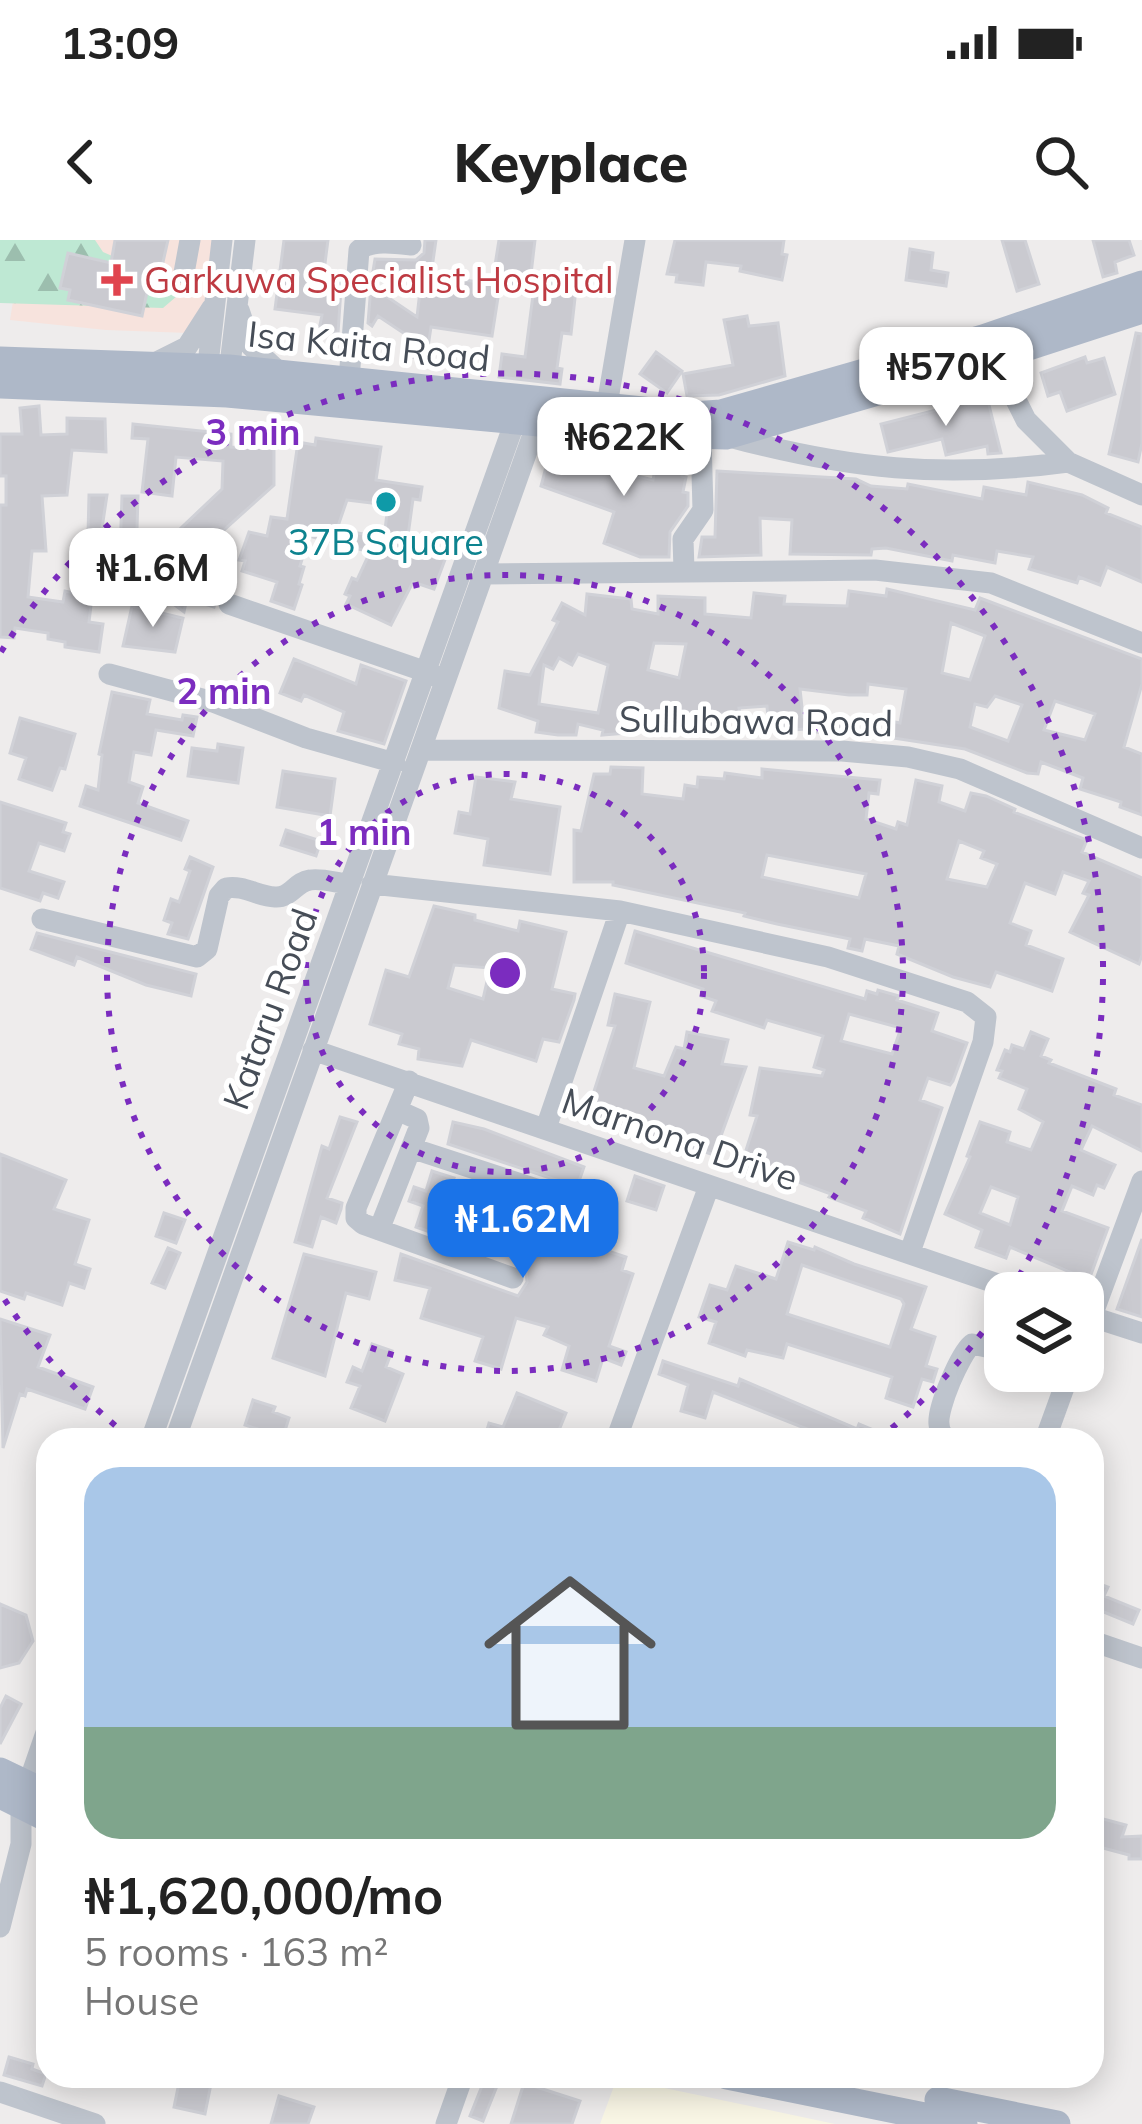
<!DOCTYPE html>
<meta charset="utf-8">
<style>
:root{--surface:#fff;--page:#f2f2f2;--text:#222;--muted:#767676;--accent:#1a73e8}
body{margin:0;font-family:Mulish,sans-serif;background:var(--page);color:var(--text);height:100vh;display:flex;flex-direction:column;font-size:45px;white-space:nowrap}
*{box-sizing:border-box;margin:0}
p{font-size:39px;color:var(--muted)}
.icon{flex:none;width:66px;height:66px;fill:none;stroke:currentColor;stroke-width:2;stroke-linecap:round;stroke-linejoin:round}
.map{position:relative;flex:1;overflow:hidden}
.sheet{position:absolute;left:36px;top:1188px;width:1068px;height:660px;display:flex;flex-direction:column;background:var(--surface);border-radius:36px;box-shadow:0 6px 30px #0003}
.sheet>*{flex:none}
.controls{position:absolute;left:984px;top:1032px;display:grid;gap:24px}
.controls a{display:grid;place-items:center;width:120px;height:120px;border-radius:24px;background:var(--surface);box-shadow:0 6px 30px #0003;font-size:60px}
.price{position:absolute;translate:-50% -102px;padding:0 27px;border-radius:24px;background:#fff;color:#222;font-size:39px;line-height:78px;filter:drop-shadow(0 3px 6px #0008)}
.price::after{content:'';position:absolute;left:50%;top:72px;width:36px;height:27px;margin-left:-18px;background:inherit;clip-path:polygon(0 0,100% 0,50% 100%)}
.price.active{background:var(--accent);color:#fff}
ul{padding:0;list-style:none}
li{display:grid;align-content:center;gap:24px;height:636px;padding:0 48px}
li span{display:grid;place-items:center;height:372px;border-radius:36px;color:#555}
li>.icon{margin-inline-start:auto}
span .icon{width:216px;height:216px;fill:#fffc;stroke-width:1}
li b{font-size:51px}
.status{display:flex;justify-content:space-between;align-items:center;height:84px;padding:0 60px;background:var(--surface);direction:ltr}
.status svg{height:33px;fill:currentColor}
header{display:flex;justify-content:space-between;align-items:center;height:156px;padding:0 48px;background:var(--surface);font-size:54px;font-weight:800}
.map>svg:first-child{display:block}
.commercial{fill:#f9f6e5}
.medical{fill:#f7e3dd}
.forest{fill:url(#forest-firs)}
.building{fill:#cacad0;stroke:#d0d1d7;stroke-width:3;fill-rule:evenodd}
.lines{fill:none;stroke-linecap:round;stroke-linejoin:round}
.minor{stroke:#bec4cd;stroke-width:21}
.major{stroke:#aeb8c8;stroke-width:27}
.ring{fill:none;stroke:#7b2cbf;stroke-width:6;stroke-dasharray:6 12}
.health-dot{fill:#e0444e;stroke:#fff;stroke-width:4.5}
.culture-dot{fill:#0f9aa8;stroke:#fff;stroke-width:4.5}
.labels{text-anchor:middle;stroke-width:10;stroke-linejoin:round;paint-order:stroke}
.health-label{font-size:36px;fill:#be3a42;stroke:#fff;text-anchor:start}
.street-label{font-size:36px;fill:#464d57;stroke:#fff}
.culture-label{font-size:36px;fill:#0d838f;stroke:#fff}
.centre{fill:#7b2cbf;stroke:#fff;stroke-width:6}
.ring-label{font-size:36px;text-anchor:middle;font-weight:bold;fill:#7b2cbf;stroke:#fff;stroke-width:10;stroke-linejoin:round;paint-order:stroke}
</style>
<div class="status"><b>13:09</b><svg viewBox="0 0 49 12"><path d="M0 12V9h3v3zM5 12V6h3v6zM10 12V3h3v9zM15 12V0h3v12zM26 1h20v11H26zM47 4h2v5h-2z"/></svg></div>
<header><svg class="icon" aria-label="back" viewBox="0 0 24 24"><path d="M15 5l-7 7 7 7"/></svg>Keyplace<svg class="icon" aria-label="search" viewBox="0 0 24 24"><circle cx="10" cy="10" r="6"/><path d="M15 15l6 6"/></svg></header>
<div class="map">
<svg width="1142" height="1884" viewBox="0 0 1142 1884">
<defs>
<pattern id="forest-firs" width="22" height="20" patternUnits="userSpaceOnUse" patternTransform="scale(3)"><rect width="22" height="20" fill="#bee8d3"/><path d="M5 1l3.5 6h-7zM16 11l3.5 6h-7z" fill="#9cbeae"/></pattern>
</defs>
<rect width="100%" height="100%" fill="#eeecec"/>
<path class="commercial" d="M617,1838L835,1884H600Z"/>
<path class="medical" d="M23,0H222L212,80L189,93L106,90L10,80Z"/>
<path class="forest" d="M0,0H95L103,12L170,41L177,56L163,68L0,63Z"/>
<path class="building" d="M115,0H168L161,31L152,29L142,76L68,60L70,50L60,48L68,13L111,23Z
M284,0H328L324,31L342,34L338,93L319,90L322,75L275,69Z
M425,0H436L431,35L492,44L499,0H535L531,34L574,39L573,48L576,49L571,94L562,93L557,128L562,129L560,144L499,137L502,114L525,117L533,55L499,51L492,96L431,87L426,120L411,117L414,100L378,76L372,86L368,83L371,46L417,77L421,42L373,31L375,19L416,20L424,13Z
M675,0H784L782,14L787,15L782,40L740,31L741,26L706,22L703,45L676,42L677,35L667,34Z
M1002,0H1025L1039,44L1017,51Z
M1093,0H1129L1134,15L1115,22L1117,33L1103,37Z
M910,9L933,13L931,30L948,33L946,46L906,40Z
M747,76L749,86L778,83L785,136L719,155L687,156L683,134L733,125L724,80Z
M1136,93L1142,94V203L1138,222L1109,214Z
M656,112L682,131L667,153L640,134Z
M1085,117L1087,123L1104,118L1115,154L1067,171L1060,152L1048,156L1041,133Z
M987,157L1001,213L988,214L987,206L946,215L942,199L888,212L881,184Z
M39,166L41,195L67,194V178L105,179L106,212L72,210L67,255L42,256L46,311H32L28,357L63,362L65,351L92,357L89,382L103,384L99,412L65,407V402L48,399V393L15,388L14,398L0,397V265H6V236H0V194H22L20,168Z
M133,184L231,194V207L259,208V198H274V245L203,309L213,317L196,334L233,347L218,354L214,367L187,358L184,372L145,343L119,342L122,256H138L137,289L163,305L222,249L223,221L176,217L172,256L142,252L148,199L132,198Z
M316,198L381,207L376,240L422,247L420,260L413,259L407,303L446,317L434,349L413,342L391,385L346,364L350,356L345,354L352,338L357,340L370,312L309,296L300,326L304,327L299,344L302,345L294,369L271,361L277,342L242,331L245,321L239,320L249,292L267,296L271,277L287,279L298,202L315,205ZM347,260L388,265L384,298L337,289Z
M552,204L618,231L653,240L655,229L662,230L664,218L684,223L682,236L686,237L683,252L688,253V266L670,292L669,317H640L604,303L614,272L541,246Z
M717,231L856,239L871,246L907,249L908,244L982,259L984,247L1026,255L1028,242L1082,255L1108,268L1106,273L1142,287V342L1107,327L1100,345L1079,337L1077,343L1029,329L1033,317L997,311L995,323L953,315L952,321L886,308L872,309L871,315L790,314L792,280L760,278L761,315L699,317L702,297H715Z
M89,255H107L101,295H88Z
M887,349L975,370L980,358L1142,419V444L1124,507L1142,514V575L1120,567L1121,562L1080,549L1083,538L1041,522L1038,534L1027,533L965,509L887,497L890,481L900,483L906,449L868,444L867,455H849L800,449L803,477L848,482L846,496L817,492L818,488L769,492L767,466L739,468L740,473L722,474L720,490L705,488L704,496L665,491V495L627,487L626,493L602,495L603,490L578,484L576,495H558L536,492L538,481L499,468L505,431L530,435L558,382L553,380L562,363L585,375L587,354L631,359L632,369L658,374V356L705,358V374L751,378L754,353L785,356L784,364L847,366L849,351L886,356ZM951,383L985,396L970,440L942,433ZM654,403L686,404L679,438L648,430ZM578,414L608,425L598,473L539,464L544,425L553,429L559,418L572,425ZM995,456L1022,465L1008,501L970,487L975,464L987,467ZM1055,461L1095,474L1085,500L1044,490Z
M132,366L183,378L175,412L123,406Z
M294,419L356,444L361,425L406,441L384,504L338,491L344,472L304,455L301,461L280,453Z
M112,452L150,460L147,474L182,480L183,475L197,477L193,496L156,490L151,515L134,512L129,542L143,547L138,563L188,581L181,600L80,566L86,546L98,550L102,515L99,514Z
M20,478L75,494L65,529L60,528L52,550L19,539L26,518L10,513Z
M218,504L243,508L238,543L188,536L192,508L217,511Z
M611,527L643,528L642,554L683,559L685,545L697,547L698,537L724,539L725,533L762,538V529L880,540L878,554L869,553L866,579L896,589L898,582L907,585L916,540L942,546L939,562L965,571L971,553L986,556L1015,569L1014,572L1087,600L1082,612L1142,638V715L1139,724L1070,692L1089,655L1083,653L1089,641L1063,632L1055,654L1025,643L1010,683L1031,691L1026,705L1063,719L1052,751L996,732L990,747L953,737L897,714L899,706L865,699L862,711L848,708L850,699L777,684L744,676L745,673L613,645V642H574V590L581,591L594,534H610ZM959,601L984,611L981,618L997,624L987,647L947,639ZM767,615L866,634L859,658L762,637Z
M283,531L335,539L330,576L277,567Z
M476,537L515,542L511,559L560,567L550,634L484,625L488,599L455,593L459,572L470,574Z
M0,562L66,583L63,592L70,594L64,611L39,603L29,631L64,642L58,658L43,653L40,661L0,648Z
M286,590L321,601L316,616L281,605Z
M190,617L213,627L188,699L168,694L172,683L164,680L171,659L179,662L190,631L185,629Z
M434,666L475,675V680L518,691L520,681L566,692L552,749L575,754L574,760L559,802L543,799L536,821L471,800L462,826L418,819L419,809L399,804L402,794L370,784L386,730L409,737ZM454,725L490,728L483,759L448,748Z
M635,691L865,759L867,751L877,754L878,750L899,756L897,760L938,773L932,791L967,803L953,841L950,845L928,838L920,860L942,868L900,994L863,978L866,971L829,957L831,954L782,936L780,941L752,932L751,937L738,935L757,876L750,875L760,828L822,836L824,830L814,827L823,796L767,780L764,788L712,771L716,761L701,756L703,749L626,723ZM849,774L901,788L892,814L841,801Z
M37,693L196,734L191,756L146,745L77,717L74,725L31,709Z
M615,754L650,762L634,828L664,836L676,807L684,809L687,792L728,800L722,824L746,827L714,915L665,898L662,906L649,900L652,894L646,891L587,873L615,786L608,785Z
M1031,792L1048,799L1041,816L1051,820L1049,823L1116,849L1114,855L1142,865V911L1092,886L1081,910L1115,925L1104,948L1097,945L1093,955L1072,946L1062,971L1108,988L1089,1040L1010,1007L1006,1018L976,1007L982,990L945,974L970,917L967,916L980,882L1010,892L1007,902L1031,910L1043,882L1019,869L1027,849L999,838L1002,831L997,830L1005,810L1010,812L1012,805L1024,809ZM991,947L1018,957L1010,985L980,973Z
M340,877L357,882L327,958L342,963L341,969L336,983L321,977L312,1007L295,1002L322,906L329,909Z
M453,882L484,889L584,927L577,947L448,904Z
M0,914L66,940L54,969L89,980L75,1024L90,1029L84,1048L69,1043L62,1065L26,1053L24,1059L0,1051Z
M432,931L454,938L448,953L510,974L515,958L566,974L560,995L626,1017L622,1030L633,1034L609,1106L626,1112L621,1125L603,1118L596,1141L562,1130L569,1106L544,1095L548,1087L516,1078L501,1129L475,1121L483,1097L421,1078L430,1048L395,1040L401,1014L518,1056L527,1042L526,1031L532,1012L450,984L447,998L416,987L423,966L409,961L414,947L426,951Z
M635,936L664,946L656,970L627,961Z
M164,973L185,980L176,1003L156,996Z
M1142,999V1077L1117,1069Z
M788,1002L814,1010L815,1007L854,1024L926,1047L911,1089L935,1097L926,1126L937,1129L933,1142L922,1139L913,1167L886,1158L892,1137L787,1104L783,1118L747,1110L745,1116L709,1103L716,1082L699,1077L710,1045L727,1050L736,1026L776,1039ZM802,1025L901,1059L904,1064L890,1107L787,1074Z
M168,1008L180,1013L165,1048L152,1043Z
M304,1014L376,1032L369,1059L346,1053L325,1136L273,1118Z
M0,1079L50,1095L38,1127L93,1147L85,1169L27,1149L25,1156L20,1154L3,1208Z
M372,1104L392,1111L386,1127L403,1134L385,1181L351,1168L360,1146L347,1142L353,1127L362,1131Z
M663,1121L738,1146L740,1139L857,1189L859,1184L897,1200H835L713,1152L705,1178L681,1171L688,1145L659,1134Z
M517,1153L566,1173L555,1200H484L489,1183L503,1187Z
M253,1160L275,1167L273,1172L289,1178L283,1197L245,1185Z
M1092,1341L1108,1347L1104,1356L1139,1370L1133,1384L1099,1370L1092,1385Z
M0,1364L26,1375L33,1401L19,1423L0,1428Z
M6,1456L21,1464L0,1504V1468Z
M1092,1576L1126,1585L1122,1597L1142,1596V1619H1129V1615L1092,1605Z
M9,1817L33,1824L32,1829L46,1834L42,1846L4,1835Z
M486,1836H501L483,1881L470,1876Z
M180,1838L211,1844L205,1874L174,1867Z
M524,1843L580,1861L572,1884H511Z
M279,1856L314,1867L308,1884H271Z"/>
<g class="lines">
<path class="minor" d="M184,33L190,0
M239,70L251,106L280,133
M995,118L1026,180L1068,222L1142,255
M155,123L187,107L212,68
M349,140L359,10C372,0 394,3 411,5
M228,141L245,0
M206,142L222,0
M607,165L635,0
M726,196C847,229 943,239 1068,222
M684,330L683,299L703,270L701,197
M485,334L875,330L991,343L1142,403
M229,364L441,437
M109,434L213,462L306,498L395,523
M422,510L842,511L908,517L960,529L1142,608
M372,644L620,671L828,717L967,762L986,777L983,802L910,1012
M42,679L197,717L207,709L219,656L226,648C244,645 257,656 275,657C291,658 295,642 310,640C322,638 337,643 349,644
M313,810L1024,1053
M409,841L356,968V978L363,984L513,1038
M546,888L620,671
M411,908L570,960
M379,990L419,888L417,879L397,870
M1083,1074L1142,1093
M1083,1100L1142,941
M151,1200L519,170
M175,1200L541,172
M616,1200L709,946
M949,1200C942,1194 940,1194 939,1184C937,1168 960,1114 972,1104L1005,1111
M1045,1200L1070,1131
M1092,1401L1142,1418
M0,1687L21,1604V1565L48,1487
M0,1852L95,1884
M446,1884L463,1836"/>
<path class="major" d="M0,120L229,128L692,175L721,173L983,98L1142,44
M0,145L227,154L658,194L726,196L995,118L1142,70
M0,1531L48,1554
M0,1555L48,1579
M727,1836L964,1884
M938,1860L1057,1884"/>
</g>
<g class="ring">
<circle cx="505" cy="733" r="199"/>
<circle cx="505" cy="733" r="398"/>
<path d="M1003 1063A597 597 0 0 1 881 1197M129 1197A597 597 0 0 1 1 1054M1 412A597 597 0 0 1 1011 1049"/>
</g>
<path class="health-dot" d="M111 22h12v12h12v12h-12v12h-12v-12h-12v-12h12z"/>
<circle class="culture-dot" cx="386" cy="262" r="12"/>
<g class="labels">
<g class="health-label">
<text x="144" y="53">Garkuwa Specialist Hospital</text>
</g>
<g class="street-label">
<text transform="translate(369 106) rotate(6)" y="13">Isa Kaita Road</text>
<text transform="translate(756 481) rotate(1)" y="13">Sullubawa Road</text>
<text transform="translate(270 769) rotate(-70)" y="13">Kataru Road</text>
<text transform="translate(680 899) rotate(19)" y="13">Marnona Drive</text>
</g>
<g class="culture-label">
<text x="386" y="315">37B Square</text>
</g>
</g>
<circle cx="505" cy="733" r="18" class="centre"/>
<g class="ring-label">
<text x="253" y="205">3 min</text>
<text x="224" y="464">2 min</text>
<text x="364" y="605">1 min</text>
</g>
</svg>
<div class="controls">
<a><svg class="icon" aria-label="layers" viewBox="0 0 24 24"><path d="M12 4l9 5-9 5-9-5zM3 14l9 5 9-5"/></svg></a>
</div>
<b class="price" style="left:946px;top:189px">₦570K</b>
<b class="price" style="left:624px;top:259px">₦622K</b>
<b class="price" style="left:153px;top:390px">₦1.6M</b>
<b class="price active" style="left:523px;top:1041px">₦1.62M</b>
<section class="sheet">
<ul>
<li><span style="background:linear-gradient(#a9c7e8 70%,#7fa58c 0)"><svg class="icon" aria-label="home" viewBox="0 0 24 24"><path d="M3 11l9-7 9 7M6 9v11h12V9"/></svg></span><div><b>₦1,620,000/mo</b><p>5 rooms · 163 m²</p><p>House</p></div></li>
</ul>
</section>
</div>
